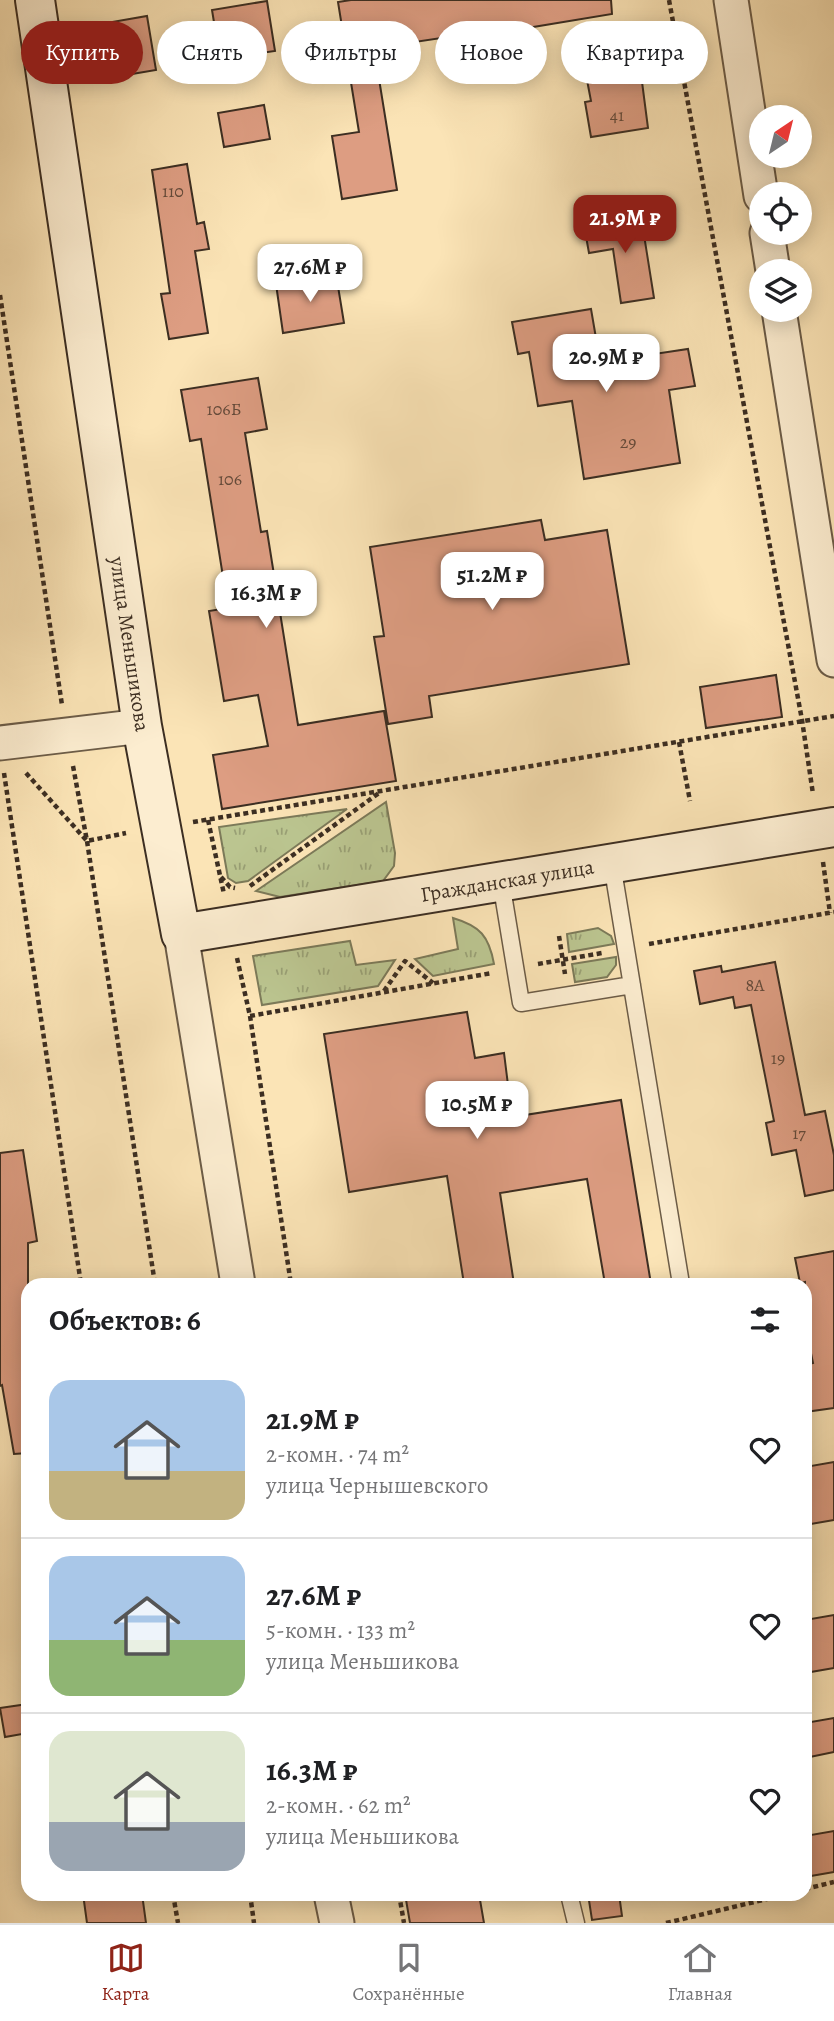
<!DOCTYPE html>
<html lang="ru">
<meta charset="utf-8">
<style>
:root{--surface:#fff;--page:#f6f6f6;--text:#202124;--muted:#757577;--line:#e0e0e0;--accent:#8f2418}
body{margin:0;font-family:Alegreya,serif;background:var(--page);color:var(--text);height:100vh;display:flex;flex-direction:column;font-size:26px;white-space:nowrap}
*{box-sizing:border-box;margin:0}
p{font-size:23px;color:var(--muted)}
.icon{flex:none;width:38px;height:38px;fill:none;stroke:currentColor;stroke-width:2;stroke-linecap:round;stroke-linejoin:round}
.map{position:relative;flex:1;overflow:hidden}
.panel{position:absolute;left:21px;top:1278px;width:791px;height:623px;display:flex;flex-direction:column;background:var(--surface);border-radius:21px;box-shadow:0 4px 18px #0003}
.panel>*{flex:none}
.top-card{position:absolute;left:21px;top:21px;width:793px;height:63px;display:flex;gap:14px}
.needle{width:46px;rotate:35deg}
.controls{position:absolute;left:749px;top:105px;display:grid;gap:14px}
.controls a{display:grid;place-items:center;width:63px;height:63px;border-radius:50%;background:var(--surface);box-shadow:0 4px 18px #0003;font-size:35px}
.price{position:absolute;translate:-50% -60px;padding:0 16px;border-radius:14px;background:#fff;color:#222;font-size:23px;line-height:46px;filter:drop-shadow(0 2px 4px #0008)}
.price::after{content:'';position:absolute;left:50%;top:42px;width:21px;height:16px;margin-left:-10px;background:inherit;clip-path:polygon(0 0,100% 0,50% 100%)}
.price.selected{background:var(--accent);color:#fff}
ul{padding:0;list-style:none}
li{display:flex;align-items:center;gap:21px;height:175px;padding:0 28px}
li+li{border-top:2px solid var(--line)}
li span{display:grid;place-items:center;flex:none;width:196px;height:140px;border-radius:21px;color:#555}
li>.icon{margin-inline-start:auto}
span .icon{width:84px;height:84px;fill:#fffc;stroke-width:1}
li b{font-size:30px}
h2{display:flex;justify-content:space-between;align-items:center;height:84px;padding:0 28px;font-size:30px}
.pill{padding:0 24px;border-radius:32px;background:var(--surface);box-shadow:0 4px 18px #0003;font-size:24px;line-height:63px}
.pill.selected{background:var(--accent);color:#fff}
.dock{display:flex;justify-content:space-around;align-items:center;height:98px;border-top:2px solid var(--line);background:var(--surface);font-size:19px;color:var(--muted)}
.dock a{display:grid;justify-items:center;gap:4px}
.dock .selected{color:var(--accent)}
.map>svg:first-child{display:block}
.grass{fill:url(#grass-tufts);stroke:#7c7a59;stroke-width:2}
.building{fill:#dd9d82;stroke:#3c2e22;stroke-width:2}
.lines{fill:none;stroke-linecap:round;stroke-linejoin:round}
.lane-casing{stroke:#6c5c47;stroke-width:19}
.street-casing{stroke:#6c5c47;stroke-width:37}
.secondary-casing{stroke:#3c2e22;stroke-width:42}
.path{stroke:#3c2e22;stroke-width:4.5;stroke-dasharray:5 3.5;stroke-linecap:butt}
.lane{stroke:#fcedd0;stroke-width:16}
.street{stroke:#fcedd0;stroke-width:33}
.secondary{stroke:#fcedd0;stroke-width:38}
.labels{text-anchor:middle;stroke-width:7;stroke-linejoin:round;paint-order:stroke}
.number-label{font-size:18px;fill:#644a3a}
.street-label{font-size:21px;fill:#3c2e22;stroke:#fcedd0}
</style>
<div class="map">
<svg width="834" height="1923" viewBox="0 0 834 1923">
<defs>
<pattern id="grass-tufts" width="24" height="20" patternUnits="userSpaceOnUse" patternTransform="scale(1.75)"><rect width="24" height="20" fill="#bbc590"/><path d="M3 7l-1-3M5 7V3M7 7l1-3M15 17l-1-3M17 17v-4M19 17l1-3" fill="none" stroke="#99a075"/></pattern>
</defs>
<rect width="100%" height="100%" fill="#fbe4b6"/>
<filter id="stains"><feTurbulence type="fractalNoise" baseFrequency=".00286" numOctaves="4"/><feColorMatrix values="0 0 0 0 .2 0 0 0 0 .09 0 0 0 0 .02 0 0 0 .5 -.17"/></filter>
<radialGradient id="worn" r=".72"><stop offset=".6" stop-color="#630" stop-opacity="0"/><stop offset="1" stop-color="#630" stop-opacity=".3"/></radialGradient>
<path class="grass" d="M386,802L395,853L394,866L383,881L280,897L256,891Z
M347,809L248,881L236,883L228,878L219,827Z
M453,918C480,926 489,936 494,964L433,976L415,959L458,949Z
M598,928L611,936L614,944L569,952L567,934Z
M350,941L356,965L395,960L378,986L262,1005L253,956Z
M616,957V965L607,977L575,982L572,964Z"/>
<path class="building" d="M351,0H611L612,14L515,30V27L374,48L397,190L342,199L332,136L359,132L338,2Z
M267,1L275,51L220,59L212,10Z
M147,16L156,70L120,76L112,22Z
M638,51L648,128L591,137L585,102L591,101L583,59Z
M264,105L270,139L224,147L218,113Z
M187,164L197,224L204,222L209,249L195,251L208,333L169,339L161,294L170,293L152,170Z
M641,216L654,298L621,303L613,249L589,253L584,225Z
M336,274L344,323L283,333L276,284Z
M591,309L602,373L656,364L654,354L688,349L695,386L669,390L680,463L584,479L572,401L538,406L529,352L518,354L512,322Z
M258,378L267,429L245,433L261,532L267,531L298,725L384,711L396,781L222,809L213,755L268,746L258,695L224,701L209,611L228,608L201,439L190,441L181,390Z
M541,520L545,540L607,530L629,664L429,696L432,717L388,724L374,637L384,636L370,547Z
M776,675L782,717L706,728L700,687Z
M775,962L805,1115L825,1111L834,1155V1190L805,1196L796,1150L772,1155L766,1123L774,1121L751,1005L735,1008L733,997L700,1004L694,971L721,966L722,972Z
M467,1012L475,1058L504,1053L512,1117L621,1100L651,1284H605L587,1179L500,1193L514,1284H464L447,1176L349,1192L324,1034Z
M23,1150L37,1241L28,1243V1453L14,1454L2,1385L0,1386V1153Z
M834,1251V1408L805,1412V1365L813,1363L805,1324V1282L800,1283L795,1258Z
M834,1462V1520L805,1525V1467Z
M834,1615V1668L805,1673V1620Z
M28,1704V1733L5,1737L0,1708Z
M834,1718V1752L805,1758V1723Z
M834,1831V1872L805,1877V1836Z
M83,1894H142L146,1923H87Z
M405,1894H479L484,1923H410Z
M588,1894H619L622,1916L592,1920Z"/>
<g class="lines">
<g class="lane-casing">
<path id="lane" d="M612,864L681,1284
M501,882L521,1003L632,985
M569,1894L576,1923"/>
</g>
<g class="street-casing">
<path id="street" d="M731,0L761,196
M767,233L773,271
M779,310L834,660
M0,743L142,726
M181,934L238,1284
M331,1894L337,1923"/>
</g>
<g class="secondary-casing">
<g id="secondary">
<path id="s1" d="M35,0L142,726L181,934L834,827"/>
</g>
</g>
<path class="path" d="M669,0L802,720L813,794
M0,295L62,705
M679,742L690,801
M73,766L87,841L155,1284
M4,773L81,1284
M26,773L87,841L126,833
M208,820L224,894
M193,822L834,716
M823,862L830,913
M221,877L230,887L235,888
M250,886L379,793
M559,936L565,974
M649,944L834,912
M237,958L250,1016L492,973
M538,964L602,953
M384,991L405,961L433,983
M250,1016L291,1284
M805,1889L834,1882
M173,1894L178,1923
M250,1894L254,1923
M399,1894L404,1923
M666,1923L788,1894"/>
<use href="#lane" class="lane"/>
<use href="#street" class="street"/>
<use href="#secondary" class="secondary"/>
</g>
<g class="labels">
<g class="number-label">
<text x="617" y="121">41</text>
<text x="173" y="197">110</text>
<text x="224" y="415">106Б</text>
<text x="628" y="448">29</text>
<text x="230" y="485">106</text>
<text x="755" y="991">8А</text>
<text x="778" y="1064">19</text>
<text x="799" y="1139">17</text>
</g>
<g class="street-label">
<text dy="7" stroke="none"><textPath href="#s1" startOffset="651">улица Меньшикова</textPath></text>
<text dy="7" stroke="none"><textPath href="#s1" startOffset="1276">Гражданская улица</textPath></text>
</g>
</g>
<rect width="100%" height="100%" filter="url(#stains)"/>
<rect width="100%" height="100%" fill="url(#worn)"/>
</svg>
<div class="controls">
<a><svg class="needle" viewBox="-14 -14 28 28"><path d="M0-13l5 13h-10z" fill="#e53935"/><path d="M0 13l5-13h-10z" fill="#757577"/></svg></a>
<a><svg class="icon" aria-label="locate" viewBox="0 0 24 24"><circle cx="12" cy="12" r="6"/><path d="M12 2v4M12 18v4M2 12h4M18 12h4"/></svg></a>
<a><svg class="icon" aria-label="layers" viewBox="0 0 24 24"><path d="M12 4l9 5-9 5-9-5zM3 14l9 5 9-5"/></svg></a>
</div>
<b class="price selected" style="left:625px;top:255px">21.9M ₽</b>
<b class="price" style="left:310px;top:304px">27.6M ₽</b>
<b class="price" style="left:606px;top:394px">20.9M ₽</b>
<b class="price" style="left:492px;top:612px">51.2M ₽</b>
<b class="price" style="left:266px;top:630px">16.3M ₽</b>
<b class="price" style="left:477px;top:1141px">10.5M ₽</b>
<div class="top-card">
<a class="pill selected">Купить</a>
<a class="pill">Снять</a>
<a class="pill">Фильтры</a>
<a class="pill">Новое</a>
<a class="pill">Квартира</a>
</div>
<section class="panel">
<h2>Объектов: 6<svg class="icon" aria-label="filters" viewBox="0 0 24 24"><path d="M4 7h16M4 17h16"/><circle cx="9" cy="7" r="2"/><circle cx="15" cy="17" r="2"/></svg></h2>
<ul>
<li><span style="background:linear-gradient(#a9c7e8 65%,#c2b280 0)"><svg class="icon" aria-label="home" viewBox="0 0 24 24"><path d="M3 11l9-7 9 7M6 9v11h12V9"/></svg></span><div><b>21.9M ₽</b><p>2-комн. · 74 m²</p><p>улица Чернышевского</p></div><svg class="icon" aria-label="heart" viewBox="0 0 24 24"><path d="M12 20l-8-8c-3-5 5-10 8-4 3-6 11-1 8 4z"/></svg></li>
<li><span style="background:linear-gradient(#a9c7e8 60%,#8fb573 0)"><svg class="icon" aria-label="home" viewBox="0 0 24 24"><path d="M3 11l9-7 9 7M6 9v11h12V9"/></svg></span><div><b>27.6M ₽</b><p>5-комн. · 133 m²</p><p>улица Меньшикова</p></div><svg class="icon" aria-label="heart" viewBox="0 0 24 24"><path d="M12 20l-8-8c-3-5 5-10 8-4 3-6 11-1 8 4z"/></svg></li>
<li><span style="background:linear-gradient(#dfe7d0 65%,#9aa5b1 0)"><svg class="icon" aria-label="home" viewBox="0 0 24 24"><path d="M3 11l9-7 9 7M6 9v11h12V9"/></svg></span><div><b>16.3M ₽</b><p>2-комн. · 62 m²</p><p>улица Меньшикова</p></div><svg class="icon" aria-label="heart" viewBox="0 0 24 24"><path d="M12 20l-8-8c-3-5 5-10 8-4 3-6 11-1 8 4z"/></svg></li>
</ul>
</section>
</div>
<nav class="dock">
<a class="selected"><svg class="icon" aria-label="map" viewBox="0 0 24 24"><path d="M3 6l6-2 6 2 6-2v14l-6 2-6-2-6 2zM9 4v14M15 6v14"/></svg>Карта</a>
<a><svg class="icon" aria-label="saved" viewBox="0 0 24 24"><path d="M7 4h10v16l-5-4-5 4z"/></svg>Сохранённые</a>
<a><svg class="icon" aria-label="home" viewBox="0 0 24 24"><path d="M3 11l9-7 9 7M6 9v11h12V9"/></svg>Главная</a>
</nav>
